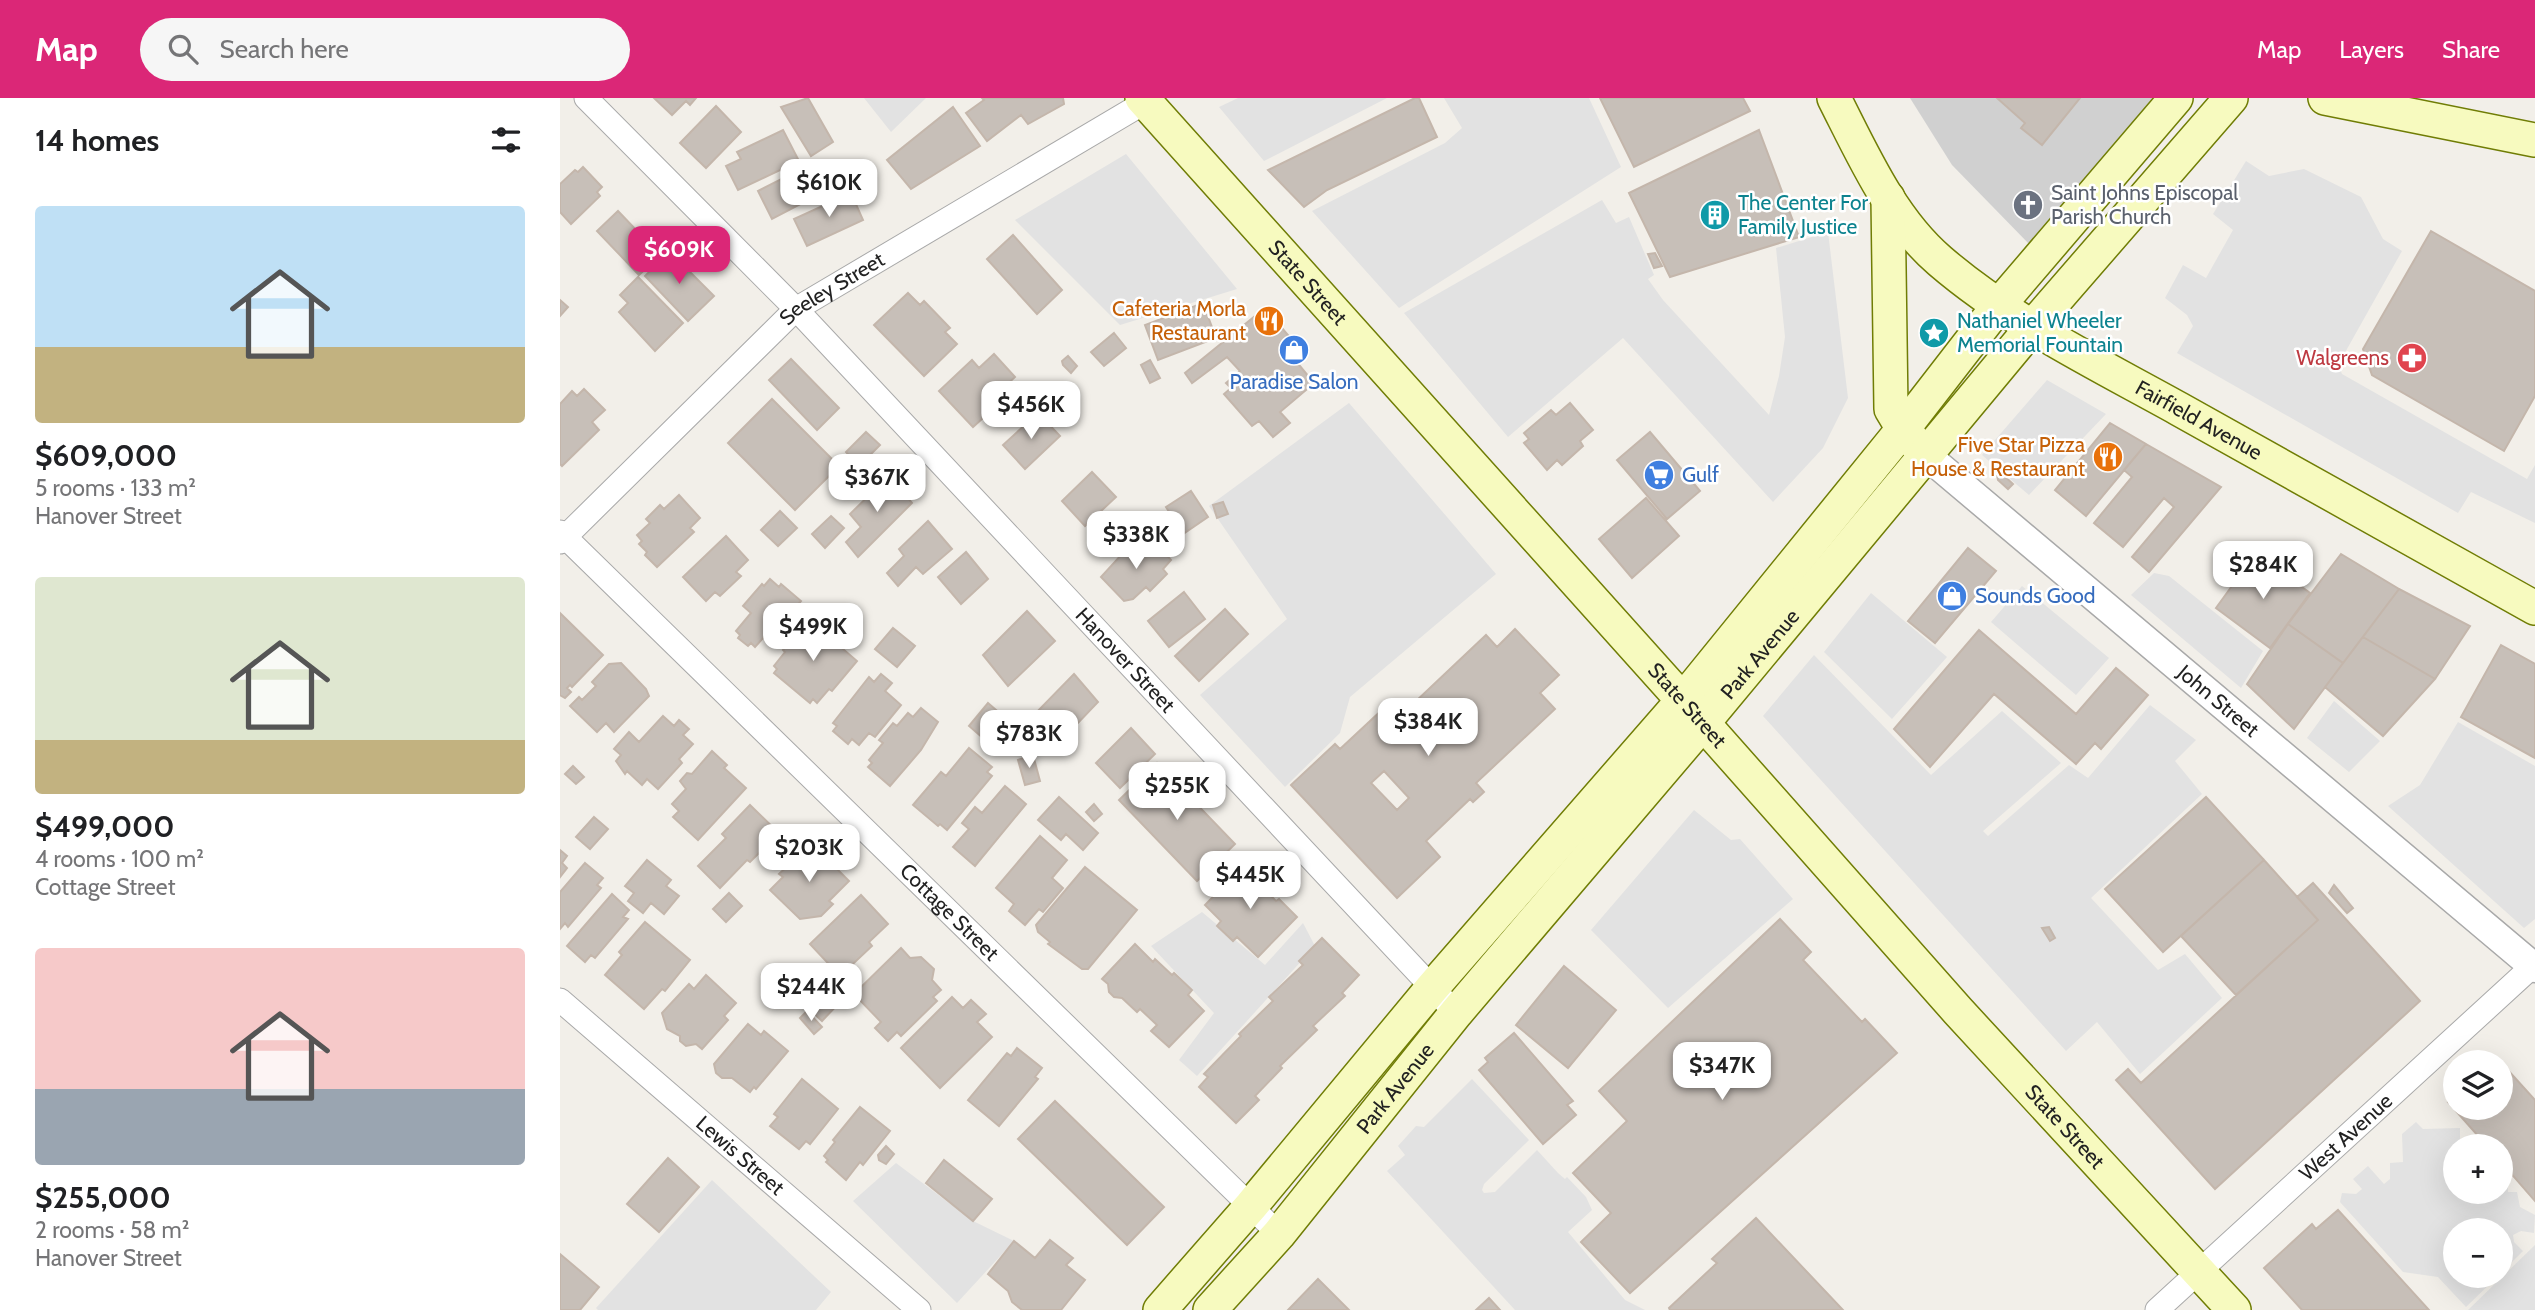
<!DOCTYPE html>
<meta charset="utf-8">
<style>
:root{--surface:#fff;--page:#f6f6f6;--text:#202124;--muted:#757577;--accent:#db2777}
body{margin:0;font-family:Cabin,sans-serif;background:var(--page);color:var(--text);height:100vh;display:flex;flex-direction:column;font-size:26px;white-space:nowrap}
*{box-sizing:border-box;margin:0}
p{font-size:23px;color:var(--muted)}
.icon{flex:none;width:38px;height:38px;fill:none;stroke:currentColor;stroke-width:2;stroke-linecap:round;stroke-linejoin:round}
.map{position:relative;flex:1;overflow:hidden}
.sheet{display:flex;flex-direction:column;background:var(--surface);width:560px}
.sheet>*{flex:none}
.fabs{position:absolute;left:1883px;top:952px;display:grid;gap:14px}
.fabs a{display:grid;place-items:center;width:70px;height:70px;border-radius:50%;background:var(--surface);box-shadow:0 7px 28px #0002;font-size:35px}
.price{position:absolute;translate:-50% -60px;padding:0 16px;border-radius:14px;background:#fff;color:#222;font-size:23px;line-height:46px;filter:drop-shadow(0 2px 4px #0008)}
.price::after{content:'';position:absolute;left:50%;top:42px;width:21px;height:16px;margin-left:-10px;background:inherit;clip-path:polygon(0 0,100% 0,50% 100%)}
.price.current{background:var(--accent);color:#fff}
ul{padding:0;list-style:none}
li{display:grid;align-content:center;gap:14px;height:371px;padding:0 35px}
li span{display:grid;place-items:center;height:217px;border-radius:7px;color:#555}
li>.icon{margin-inline-start:auto}
span .icon{width:126px;height:126px;fill:#fffc;stroke-width:1}
li b{font-size:30px}
h2{display:flex;justify-content:space-between;align-items:center;height:84px;padding:0 35px;font-size:30px}
header{display:flex;align-items:center;gap:42px;box-sizing:border-box;height:98px;padding:0 35px;background:var(--accent);color:#fff}
header strong{font-size:33px}
nav{display:flex;gap:38px;margin-inline-start:auto;font-size:24px}
.search{width:490px;height:63px;background:var(--page);display:flex;align-items:center;gap:18px;box-sizing:border-box;padding:0 24px;border-radius:38px;color:var(--muted);font-size:26px}
main{display:flex;flex:1;min-height:0}
.map>svg:first-child{display:block}
.religious{fill:#d0d0d0}
.parking{fill:#e2e2e2}
.building{fill:#c7bfb8;stroke:#c4b6ab;stroke-width:2;fill-rule:evenodd}
.lines{fill:none;stroke-linecap:round;stroke-linejoin:round}
.minor-casing{stroke:#a9a9a9;stroke-width:25}
.tertiary-casing{stroke:#a9a9a9;stroke-width:31}
.secondary-casing{stroke:#707d05;stroke-width:36}
.minor{stroke:#fff;stroke-width:23}
.tertiary{stroke:#fff;stroke-width:28}
.secondary{stroke:#f7fabf;stroke-width:33}
.labels{text-anchor:middle;stroke-width:5;stroke-linejoin:round;paint-order:stroke}
.worship-label{font-size:21px;fill:#5b616d;stroke:#fff;text-anchor:start}
.culture-label{font-size:21px;fill:#0d838f;stroke:#fff;text-anchor:start}
.street-label{font-size:21px;fill:#222;stroke:#fff}
.food-label{font-size:21px;fill:#c56008;stroke:#fff;text-anchor:end}
.health-label{font-size:21px;fill:#be3a42;stroke:#fff;text-anchor:end}
.shop-label{font-size:21px;fill:#366cbe;stroke:#fff;text-anchor:start}
</style>
<header>
<strong>Map</strong>
<div class="search"><svg class="icon" aria-label="search" viewBox="0 0 24 24"><circle cx="10" cy="10" r="6"/><path d="M15 15l6 6"/></svg>Search here</div>
<nav><a>Map</a><a>Layers</a><a>Share</a></nav>
</header>
<main>
<section class="sheet">
<h2>14 homes<svg class="icon" aria-label="filters" viewBox="0 0 24 24"><path d="M4 7h16M4 17h16"/><circle cx="9" cy="7" r="2"/><circle cx="15" cy="17" r="2"/></svg></h2>
<ul>
<li><span style="background:linear-gradient(#bfe0f5 65%,#c2b280 0)"><svg class="icon" aria-label="home" viewBox="0 0 24 24"><path d="M3 11l9-7 9 7M6 9v11h12V9"/></svg></span><div><b>$609,000</b><p>5 rooms · 133 m²</p><p>Hanover Street</p></div></li>
<li><span style="background:linear-gradient(#dfe7d0 75%,#c2b280 0)"><svg class="icon" aria-label="home" viewBox="0 0 24 24"><path d="M3 11l9-7 9 7M6 9v11h12V9"/></svg></span><div><b>$499,000</b><p>4 rooms · 100 m²</p><p>Cottage Street</p></div></li>
<li><span style="background:linear-gradient(#f6c9c9 65%,#9aa5b1 0)"><svg class="icon" aria-label="home" viewBox="0 0 24 24"><path d="M3 11l9-7 9 7M6 9v11h12V9"/></svg></span><div><b>$255,000</b><p>2 rooms · 58 m²</p><p>Hanover Street</p></div></li>
</ul>
</section>
<div class="map">
<svg width="1975" height="1212" viewBox="0 0 1975 1212">
<rect width="100%" height="100%" fill="#f2efe9"/>
<path class="religious" d="M1350,0H1593L1470,147L1392,67Z"/>
<path class="parking" d="M304,0H366L331,34Z
M678,0H827L704,63L659,9Z
M884,0H1029L1061,69L839,210L752,113L885,45L902,30Z
M566,56L677,191L560,227L455,122Z
M1686,63L1709,78L1744,71L1801,99L1823,141L1842,153L1778,267L1782,276L1967,381L1975,367V425L1911,394L1898,415L1617,255L1633,228L1627,217L1605,200L1623,167L1646,180L1673,132L1653,116Z
M1042,102L1056,125L1069,119L1094,177L1088,181L1103,202L1209,317L1219,278L1225,239L1216,150L1268,134L1288,300L1263,350L1213,404L1063,240L948,339L844,215Z
M1487,282L1546,316L1469,397L1422,357Z
M789,305L936,476L790,599L780,635L725,689L640,597L727,521L649,408Z
M1594,475L1609,478L1703,553L1681,590L1571,497Z
M1462,488L1549,560L1516,597L1431,524Z
M1311,495L1387,559L1332,621L1264,554Z
M1254,557L1371,677L1442,613L1501,665L1423,733L1428,738L1509,667L1528,680L1590,607L1636,642L1615,663L1642,696L1531,800L1598,872L1625,856L1662,900L1580,976L1537,924L1506,953L1203,618Z
M1774,603L1820,643L1789,674L1747,640Z
M1898,624L1975,668V821L1964,830L1828,708L1860,687Z
M1134,712L1171,742L1180,741L1233,801L1108,910L1031,832Z
M642,814L705,867L743,825L755,848L637,978L619,962L654,915L591,848Z
M912,981L969,1042L924,1086L922,1092L924,1095L935,1094L977,1052L998,1075L1005,1081L1007,1079L1026,1099L1032,1112L1008,1134L1065,1202L1085,1212H955L827,1073L845,1057L838,1048L856,1028L864,1029Z
M1856,1024L1863,1031L1900,1030V1042H1908L1909,1048H1895V1094H1941V1079H1947L1948,1094H1957L1960,1109L1975,1117L1974,1135L1961,1133L1953,1137L1954,1144L1963,1153L1941,1175V1132H1895V1178H1938L1906,1209L1878,1179L1843,1174L1780,1104L1782,1095L1796,1096L1802,1091L1793,1081L1808,1068L1824,1086L1830,1081V1065L1843,1064L1842,1036Z
M336,1065L413,1123L454,1143L397,1205L293,1103Z
M152,1082L271,1194L256,1212H38L36,1210Z
M1975,1147V1212H1908Z"/>
<path class="building" d="M94,0H136L130,7L126,3L112,17Z
M248,0L273,44L251,58L221,9Z
M422,0H503L504,6L468,26L461,17L427,43L406,15L424,2Z
M855,0H859L877,39L767,92L744,109L708,72Z
M1040,0H1183L1190,13L1074,69Z
M1437,0H1520L1482,47L1461,30L1465,25Z
M156,8L181,34L146,70L120,45Z
M393,9L420,48L351,91L327,62Z
M223,32L239,63L178,92L166,68L181,61L177,54Z
M1199,32L1239,139L1110,179L1069,95Z
M257,63L271,90L212,121L198,93Z
M23,69L42,89L37,94L40,98L11,126L0,114V86L15,72L18,74Z
M291,95L303,122L247,148L234,121Z
M58,113L100,157L79,177L37,133Z
M1871,133L1975,193V298L1944,353L1812,277L1803,251Z
M453,137L502,192L477,216L427,161Z
M110,154L154,198L128,223L85,178Z
M1095,155L1102,168L1094,170L1088,156Z
M78,179L123,225L95,253L59,214L68,205L60,197Z
M348,195L360,207L364,203L390,230L385,234L397,246L364,278L314,227Z
M0,202L8,209L0,218Z
M643,205L656,240L598,262L585,227Z
M705,210L743,255L735,262L749,279L747,281L752,287L720,314L730,325L713,339L699,323L692,328L664,296L671,290L666,285L680,273L667,259L632,285L625,275Z
M554,235L566,250L544,268L531,254Z
M434,256L455,279L440,293L446,299L413,329L379,293L412,262L419,270Z
M508,258L517,268L511,275L503,267L502,263Z
M231,261L279,310L257,332L209,282Z
M590,262L600,280L590,285L581,267Z
M24,291L45,312L32,324L39,332L2,368L0,366V306L12,293L17,298Z
M212,301L279,368L235,412L168,345Z
M1010,305L1033,332L1020,343L1023,348L1002,367L997,362L987,372L964,345L969,341L964,335L991,312L996,317Z
M478,315L500,338L465,371L443,347Z
M1550,325L1586,346L1526,418L1495,392Z
M306,334L320,347L299,368L286,354Z
M1090,334L1140,393L1107,421L1057,362Z
M1586,346L1661,389L1589,474L1572,459L1614,409L1604,400L1563,449L1534,425L1572,379L1564,372Z
M532,374L556,399L525,428L502,403Z
M1441,375L1453,386L1448,391L1438,382L1437,377Z
M329,378L352,405L298,459L286,444L301,429L290,416Z
M631,393L648,419L623,436L606,409Z
M119,397L140,420L130,430L134,434L97,469L85,457L87,454L79,446L82,443L77,437L90,425L86,421L100,407L104,411Z
M1086,400L1119,438L1072,480L1039,441Z
M663,404L668,416L657,420L653,407Z
M220,413L237,430L218,448L201,432Z
M271,418L284,430L265,450L252,436Z
M368,423L392,451L363,476L356,469L338,488L327,475L344,458L339,451Z
M166,438L188,462L176,474L181,478L160,498L155,494L146,503L123,479Z
M575,442L588,455L597,447L611,462L603,471L607,476L590,493L586,489L573,501L564,503L541,479Z
M1408,450L1436,473L1375,545L1348,523Z
M406,454L428,481L401,506L378,479Z
M1696,455L1750,495L1710,550L1656,510Z
M1781,456L1839,491L1783,565L1728,526Z
M210,481L219,489L221,486L241,503L233,512L237,515L218,538L215,535L210,542L205,538L195,549L191,545L188,548L178,540L180,537L176,533L191,515L183,508L202,486L204,488Z
M1839,491L1910,528L1875,581L1803,539Z
M624,494L645,521L609,549L588,523Z
M665,511L688,536L639,583L615,558Z
M467,513L495,543L448,588L423,557Z
M0,515L43,557L12,589L10,587L7,590L11,594L5,600L0,597Z
M248,521L297,563L272,593L269,591L257,605L253,601L250,605L214,575L217,571L214,568L225,554L223,552Z
M1728,526L1783,565L1734,631L1687,586Z
M333,530L355,548L337,569L315,551Z
M955,531L999,577L980,595L995,611L916,685L924,694L913,704L910,701L866,743L880,759L837,800L731,687L775,646L780,651L823,611L835,623L926,537L937,549ZM824,673L849,700L837,712L811,685Z
M1419,532L1516,616L1556,570L1588,597L1541,651L1535,645L1516,666L1434,596L1370,669L1334,631Z
M1803,539L1875,581L1823,638L1765,589Z
M1941,547L1975,566V660L1901,619Z
M61,565L86,591L89,598L54,634L46,625L37,634L10,608L19,599L22,602L36,588L32,584L49,566Z
M321,576L332,585L325,593L341,607L315,639L309,635L299,647L292,641L288,646L273,633L277,628L273,625L309,579L314,584Z
M514,576L538,604L494,650L470,621Z
M428,605L442,617L423,640L409,628Z
M361,610L378,624L361,652L330,688L308,669L312,665L309,662L323,645L319,642L333,625L337,628L348,615L353,619Z
M103,618L114,628L119,622L129,631L123,637L133,646L119,661L122,665L98,691L87,681L82,687L67,673L65,676L56,663L61,657L54,651L69,634L79,644Z
M571,630L595,656L560,690L536,665Z
M409,650L432,669L427,674L432,678L387,732L380,726L378,728L353,707L381,674L386,678Z
M152,653L167,667L164,670L186,690L138,742L113,719L119,713L112,706L126,691L120,683L127,675L132,676Z
M473,657L480,683L465,687L458,662Z
M597,665L675,746L637,783L559,702Z
M13,668L24,679L16,686L5,676Z
M445,688L466,706L415,768L393,749L409,731L402,725L415,709L422,715Z
M499,699L538,735L523,752L506,736L501,742L478,722Z
M1646,699L1704,762L1603,854L1545,791Z
M534,706L542,716L534,723L526,714Z
M190,707L223,739L212,749L207,747L190,764L187,762L160,790L138,768L166,740L162,736Z
M34,719L48,731L30,751L16,739Z
M480,738L507,762L492,780L503,790L483,814L479,811L465,827L449,813L454,806L436,790Z
M252,746L289,783L269,803L273,806L261,818L240,821L210,792L223,779L219,776Z
M0,752L7,758L2,765L7,770L0,779Z
M87,762L111,782L106,788L119,798L104,816L91,805L83,815L68,803L74,795L65,788Z
M1704,762L1758,822L1676,897L1621,838Z
M25,765L43,780L37,787L41,790L8,829L5,825L0,831V794Z
M686,765L704,783L700,787L716,803L719,801L737,819L698,859L677,839L673,843L657,828L661,823L645,807Z
M525,769L577,812L528,871H522L488,846L490,844L478,834L476,827Z
M1753,785L1860,903L1655,1091L1556,982L1568,971L1581,985L1758,822L1737,799Z
M1774,787L1793,810L1787,815L1769,795Z
M169,795L182,808L166,824L153,811Z
M52,796L69,812L63,819L68,821L35,860L31,857L25,864L7,848Z
M301,797L328,826L309,844L312,848L280,878L250,846Z
M1220,821L1251,854L1243,862L1302,924L1305,921L1337,955L1070,1195L1021,1144L1051,1115L1013,1075L1067,1023L1039,993Z
M85,824L130,862L105,893L102,891L84,911L45,877L62,857L59,854Z
M1489,829L1495,840L1490,843L1482,830Z
M762,840L799,877L782,895L785,898L753,928L757,932L720,968L722,970L695,998L699,1002L676,1025L639,989L648,979L644,976L681,938L679,936L713,903L709,899L743,867L739,863Z
M575,846L593,864L595,861L612,877L614,875L632,892L628,897L644,913L609,949L591,933L597,927L580,911L577,914L562,900L554,899L549,894L548,886L542,881Z
M341,850L350,860L361,859L374,871L372,882L381,892L373,899L377,903L341,938L337,934L328,943L315,930L321,924L294,896Z
M1004,868L1056,912L1008,970L956,927Z
M248,873L280,904L262,923L233,896L245,882V876Z
M146,877L176,905L164,918L168,922L142,951L136,946L126,948L120,943V938L107,931L102,915L129,886L134,891Z
M392,899L403,910L411,902L426,916L417,924L432,939L380,990L341,950Z
M247,913L262,929L254,936L240,920Z
M188,926L201,937L204,933L228,953L196,991L194,989L190,994L172,980H162L156,975L154,966Z
M954,935L1013,1003L1007,1007L1016,1017L983,1046L919,972L928,964L925,960Z
M457,950L482,970L475,979L478,981L439,1028L408,1002L447,955L451,958Z
M1937,960L1975,1002V1103L1941,1064V1048H1927L1888,1004L1895,998V1010H1941V964H1933Z
M242,981L278,1011L250,1046L246,1043L239,1051L210,1028L218,1019L214,1016Z
M495,1003L604,1109L567,1147L458,1041Z
M300,1009L330,1033L303,1067L300,1064L286,1082L266,1064L268,1062L264,1058L275,1044L273,1042Z
M326,1048L334,1056L326,1066L319,1062L318,1057Z
M108,1060L139,1089L99,1134L67,1106Z
M384,1062L432,1101L413,1123L366,1085Z
M1778,1112L1869,1212H1742L1704,1170L1752,1126L1756,1131Z
M1196,1120L1283,1212H1110L1109,1210L1157,1165L1152,1161Z
M490,1142L513,1160L506,1167L525,1182L501,1212H462L452,1204L448,1193L428,1176L454,1143L475,1160Z
M0,1156L39,1189L20,1212H0Z
M758,1181L789,1212H728Z
M929,1200L940,1212H916Z"/>
<g class="lines">
<g class="minor-casing">
<g id="minor">
<path id="s1" d="M26,0L236,211L896,915"/>
<path id="s2" d="M0,434L719,1136"/>
<path id="s3" d="M0,444L236,211L592,0"/>
<path id="s4" d="M0,902L359,1212"/>
<path id="s5" d="M1597,1212L1975,866"/>
</g>
</g>
<g class="tertiary-casing">
<g id="tertiary">
<path id="s6" d="M1366,357L1975,870"/>
</g>
</g>
<g class="secondary-casing">
<g id="secondary">
<path id="s7" d="M582,0L1143,625L1398,913L1674,1212"/>
<path id="s8" d="M1274,0C1303,57 1331,121 1380,163C1451,224 1538,266 1619,311C1738,377 1856,444 1975,510"/>
<path d="M1765,0L1975,42"/>
<path d="M1328,100L1331,311L1343,331L1355,345"/>
<path d="M600,1212L691,1108L872,890L1123,602L1343,331L1439,207L1616,0"/>
<path id="s9" d="M650,1212L719,1136L896,915L1143,625L1473,228L1671,0"/>
</g>
</g>
<use href="#minor" class="minor"/>
<use href="#tertiary" class="tertiary"/>
<use href="#secondary" class="secondary"/>
</g>
<defs>
<g id="church-disc" transform="scale(1.575)"><circle r="9.5" fill="#6b7280" stroke="#fff"/><path d="M-1.2-6h2.4v3.5h3.3v2.4h-3.3V6h-2.4V-.1h-3.3v-2.4h3.3Z" fill="#fff"/></g>
<g id="building-disc" transform="scale(1.575)"><circle r="9.5" fill="#0f9aa8" stroke="#fff"/><path d="M-4-6H4V6H1V3H-1V6H-4ZM-2.5-4.3h1.7v1.8h-1.7ZM.8-4.3h1.7v1.8H.8ZM-2.5-1h1.7V.8h-1.7ZM.8-1h1.7V.8H.8Z" fill="#fff"/></g>
<g id="restaurant-disc" transform="scale(1.575)"><circle r="9.5" fill="#e8710a" stroke="#fff"/><path d="M-5-6h1v4h1v-4h1v4h1v-4h1v5L-1.5 .5V6h-2V.5L-5-1ZM5-6V6H3V1.5H1.5Q1.5-4 5-6Z" fill="#fff"/></g>
<g id="sight-disc" transform="scale(1.575)"><circle r="9.5" fill="#0f9aa8" stroke="#fff"/><path d="M0-6L1.8-2.2L6-1.7L2.9 1.2L3.7 5.4L0 3.3L-3.7 5.4L-2.9 1.2L-6-1.7L-1.8-2.2Z" fill="#fff"/></g>
<g id="shop-disc" transform="scale(1.575)"><circle r="9.5" fill="#3f7fe0" stroke="#fff"/><path d="M-5-2.5h2.3a2.7 3.5 0 0 1 5.4 0H5L5.5 6h-11ZM-1.5-2.5h3a1.5 2.3 0 0 0-3 0Z" fill="#fff"/></g>
<g id="pharmacy-disc" transform="scale(1.575)"><circle r="9.5" fill="#e0444e" stroke="#fff"/><path d="M-2-6h4v4h4v4h-4v4h-4v-4h-4v-4h4Z" fill="#fff"/></g>
<g id="supermarket-disc" transform="scale(1.575)"><circle r="9.5" fill="#3f7fe0" stroke="#fff"/><path d="M-6-5.5h2.5l.6 2H6L4.5 2H-2.5L-4.4-4H-6ZM-1.5 3.2a1.3 1.3 0 1 0 .1 0ZM3 3.2a1.3 1.3 0 1 0 .1 0Z" fill="#fff"/></g>
</defs>
<g fill-rule="evenodd">
<use href="#church-disc" x="1468" y="107"/>
<use href="#building-disc" x="1155" y="117"/>
<use href="#restaurant-disc" x="709" y="223"/>
<use href="#sight-disc" x="1374" y="235"/>
<use href="#shop-disc" x="734" y="252"/>
<use href="#pharmacy-disc" x="1852" y="260"/>
<use href="#restaurant-disc" x="1548" y="359"/>
<use href="#supermarket-disc" x="1099" y="377"/>
<use href="#shop-disc" x="1392" y="498"/>
</g>
<g class="labels">
<g class="worship-label">
<text x="1491" y="102">Saint Johns Episcopal<tspan x="1491" dy="24">Parish Church</tspan></text>
</g>
<g class="culture-label">
<text x="1178" y="112">The Center For<tspan x="1178" dy="24">Family Justice</tspan></text>
<text x="1397" y="230">Nathaniel Wheeler<tspan x="1397" dy="24">Memorial Fountain</tspan></text>
</g>
<g class="street-label">
<text dy="7" stroke="none"><textPath href="#s7" startOffset="248">State Street</textPath></text>
<text dy="7" stroke="none"><textPath href="#s3" startOffset="373">Seeley Street</textPath></text>
<text dy="7" stroke="none"><textPath href="#s8" startOffset="500">Fairfield Avenue</textPath></text>
<text dy="7" stroke="none"><textPath href="#s9" startOffset="856">Park Avenue</textPath></text>
<text dy="7" stroke="none"><textPath href="#s1" startOffset="779">Hanover Street</textPath></text>
<text dy="7" stroke="none"><textPath href="#s6" startOffset="382">John Street</textPath></text>
<text dy="7" stroke="none"><textPath href="#s7" startOffset="816">State Street</textPath></text>
<text dy="7" stroke="none"><textPath href="#s2" startOffset="544">Cottage Street</textPath></text>
<text dy="7" stroke="none"><textPath href="#s9" startOffset="289">Park Avenue</textPath></text>
<text dy="7" stroke="none"><textPath href="#s7" startOffset="1382">State Street</textPath></text>
<text dy="7" stroke="none"><textPath href="#s5" startOffset="256">West Avenue</textPath></text>
<text dy="7" stroke="none"><textPath href="#s4" startOffset="238">Lewis Street</textPath></text>
</g>
<g class="food-label">
<text x="686" y="218">Cafeteria Morla<tspan x="686" dy="24">Restaurant</tspan></text>
<text x="1525" y="354">Five Star Pizza<tspan x="1525" dy="24">House &amp; Restaurant</tspan></text>
</g>
<g class="health-label">
<text x="1829" y="267">Walgreens</text>
</g>
<g class="shop-label">
<text x="734" y="291" text-anchor="middle">Paradise Salon</text>
<text x="1122" y="384">Gulf</text>
<text x="1415" y="505">Sounds Good</text>
</g>
</g>
</svg>
<div class="fabs">
<a><svg class="icon" aria-label="layers" viewBox="0 0 24 24"><path d="M12 4l9 5-9 5-9-5zM3 14l9 5 9-5"/></svg></a>
<a>+</a>
<a>−</a>
</div>
<b class="price" style="left:269px;top:121px">$610K</b>
<b class="price current" style="left:119px;top:188px">$609K</b>
<b class="price" style="left:471px;top:343px">$456K</b>
<b class="price" style="left:317px;top:416px">$367K</b>
<b class="price" style="left:576px;top:473px">$338K</b>
<b class="price" style="left:1703px;top:503px">$284K</b>
<b class="price" style="left:253px;top:565px">$499K</b>
<b class="price" style="left:868px;top:660px">$384K</b>
<b class="price" style="left:469px;top:672px">$783K</b>
<b class="price" style="left:617px;top:724px">$255K</b>
<b class="price" style="left:249px;top:786px">$203K</b>
<b class="price" style="left:690px;top:813px">$445K</b>
<b class="price" style="left:251px;top:925px">$244K</b>
<b class="price" style="left:1162px;top:1004px">$347K</b>
</div>
</main>
